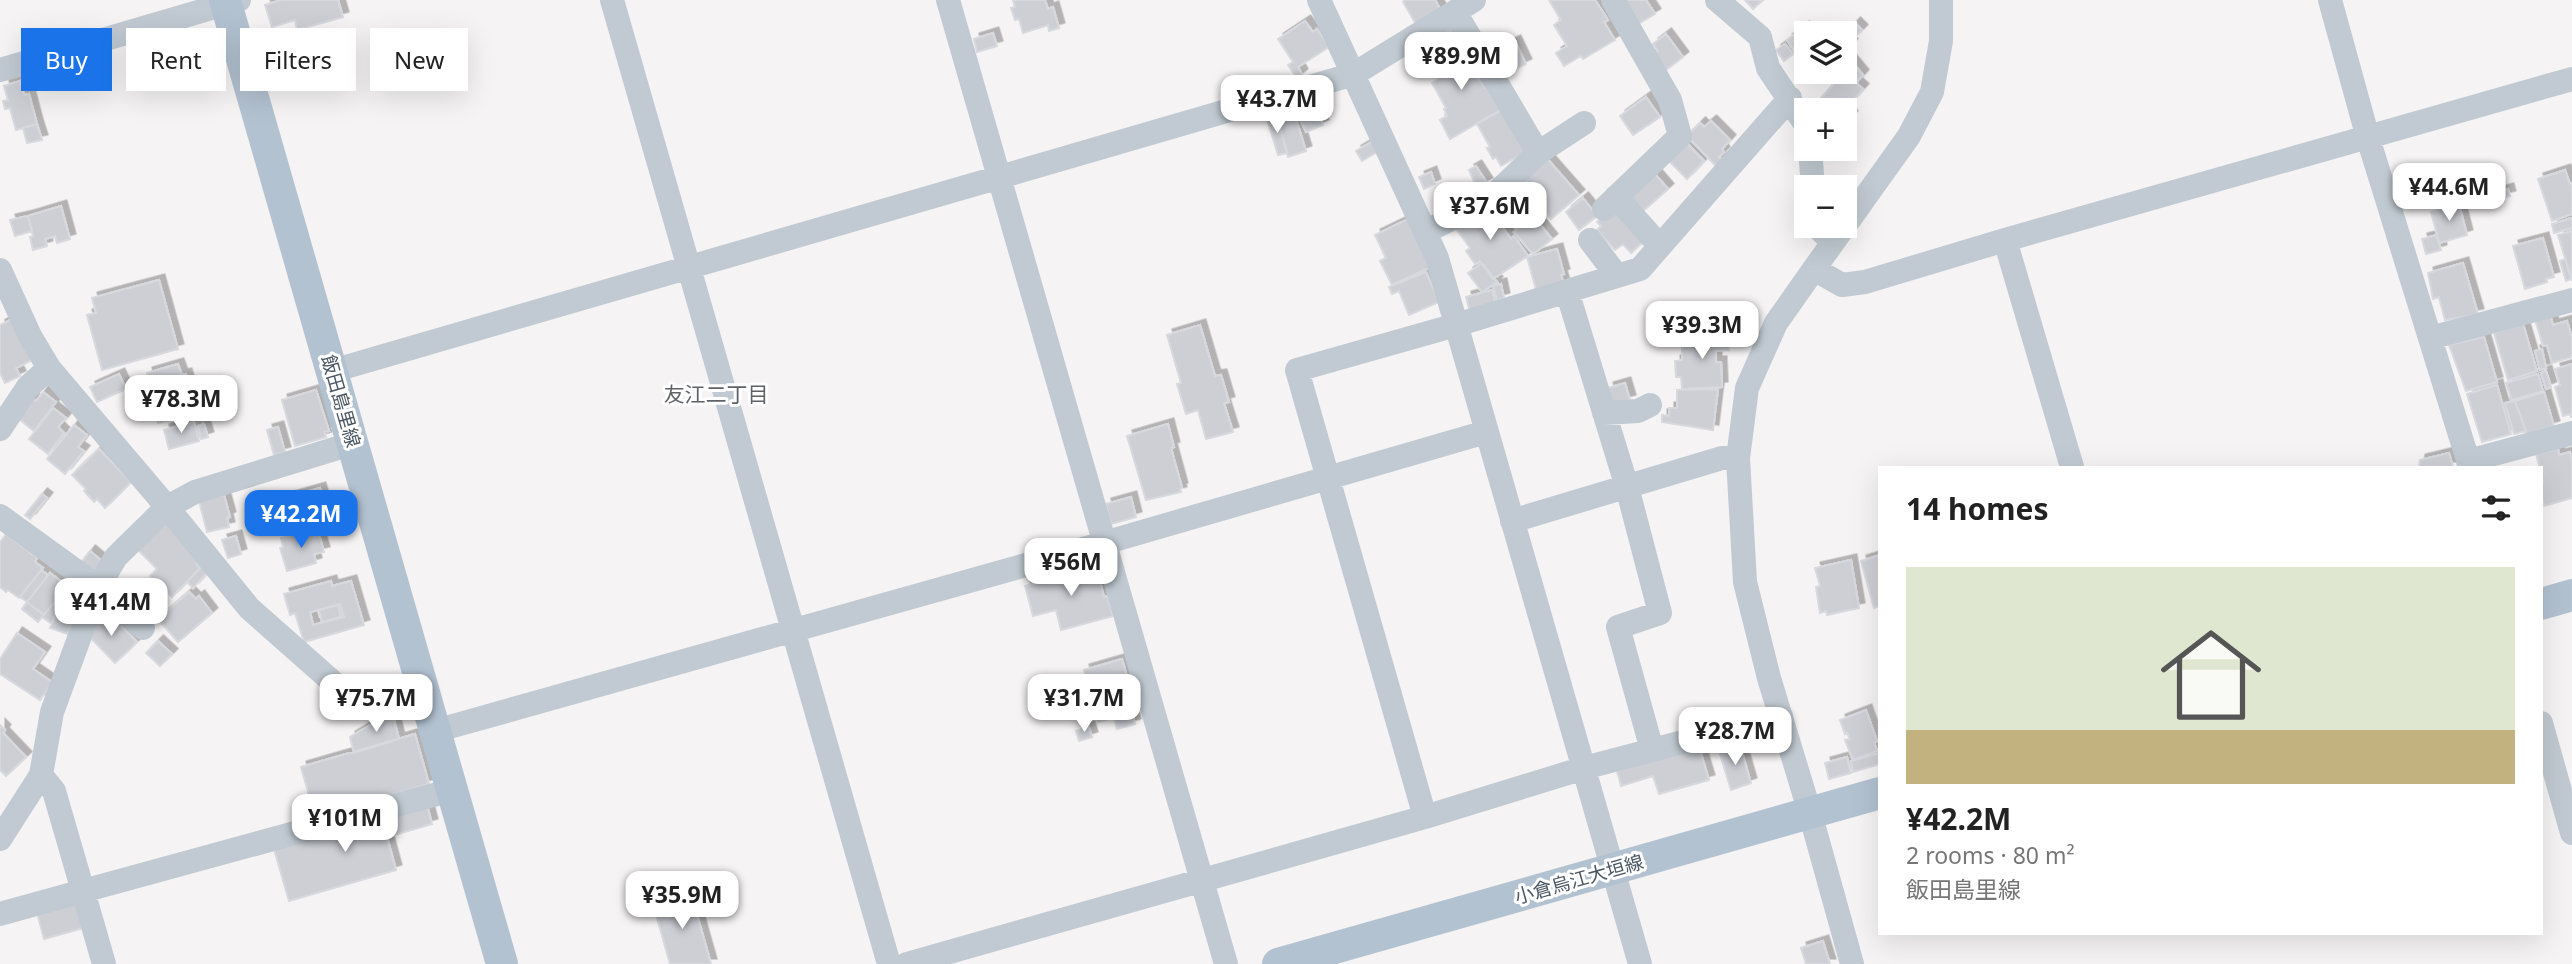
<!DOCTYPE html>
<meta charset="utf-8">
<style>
:root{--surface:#fff;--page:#f6f6f6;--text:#222;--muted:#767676;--line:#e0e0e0;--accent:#1a73e8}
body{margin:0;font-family:"Noto Sans","Noto Sans JP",sans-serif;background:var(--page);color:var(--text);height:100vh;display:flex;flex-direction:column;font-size:26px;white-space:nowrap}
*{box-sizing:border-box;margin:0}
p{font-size:23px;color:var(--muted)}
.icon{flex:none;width:38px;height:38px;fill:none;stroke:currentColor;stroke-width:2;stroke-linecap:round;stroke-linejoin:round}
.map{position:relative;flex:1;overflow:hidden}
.details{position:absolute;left:1878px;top:466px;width:665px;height:469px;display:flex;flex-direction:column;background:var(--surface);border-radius:0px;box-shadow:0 7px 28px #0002}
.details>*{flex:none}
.guide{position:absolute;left:21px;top:28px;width:665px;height:63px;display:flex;gap:14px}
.tools{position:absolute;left:1794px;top:21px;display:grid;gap:14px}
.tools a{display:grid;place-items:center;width:63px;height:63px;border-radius:0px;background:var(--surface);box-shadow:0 7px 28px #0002;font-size:35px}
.price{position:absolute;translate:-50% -60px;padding:0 16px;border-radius:14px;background:#fff;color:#222;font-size:23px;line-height:46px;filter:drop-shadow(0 2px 4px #0008)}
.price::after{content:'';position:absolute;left:50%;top:42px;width:21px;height:16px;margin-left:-10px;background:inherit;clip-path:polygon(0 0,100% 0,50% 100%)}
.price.selected{background:var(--accent);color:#fff}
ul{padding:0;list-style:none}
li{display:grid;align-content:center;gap:14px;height:371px;padding:0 28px}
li+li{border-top:2px solid var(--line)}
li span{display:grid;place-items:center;height:217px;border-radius:0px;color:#555}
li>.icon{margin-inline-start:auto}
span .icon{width:126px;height:126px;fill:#fffc;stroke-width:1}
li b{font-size:30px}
h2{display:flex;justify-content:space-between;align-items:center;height:84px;padding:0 28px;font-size:30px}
.tag{padding:0 24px;border-radius:0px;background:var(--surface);box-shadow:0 7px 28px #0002;font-size:24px;line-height:63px}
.tag.selected{background:var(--accent);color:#fff}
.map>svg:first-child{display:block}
.building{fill:#cdcfd5;stroke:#d7d9de;stroke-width:2;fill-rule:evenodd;filter:url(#shadow)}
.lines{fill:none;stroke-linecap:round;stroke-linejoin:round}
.minor{stroke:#c1cad2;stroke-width:24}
.major{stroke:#b3c2d1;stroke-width:32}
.labels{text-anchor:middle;stroke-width:6;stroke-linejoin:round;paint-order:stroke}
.street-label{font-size:19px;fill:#4a5661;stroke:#fff}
.neighbourhood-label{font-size:21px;fill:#5f6368;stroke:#fff}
</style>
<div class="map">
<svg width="2572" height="964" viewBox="0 0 2572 964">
<defs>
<filter id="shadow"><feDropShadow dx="5.5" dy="-5.5" stdDeviation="0" flood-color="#0004"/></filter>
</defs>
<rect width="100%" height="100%" fill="#f5f3f3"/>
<path class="building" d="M281,0H338L343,17L297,30L295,20L272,27L265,5Z
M1013,0H1045L1048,9L1053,7L1059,28L1049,31L1048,25L1023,33L1019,19L1015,20L1011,8L1015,7Z
M1405,0H1435L1440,9L1416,24L1403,2Z
M1549,0H1595L1608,20L1604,22L1615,40L1583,59L1581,56L1564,66L1556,53L1567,46L1554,25L1561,20Z
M1619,0H1646L1655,14L1635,26Z
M1745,0H1763L1753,9Z
M1305,21L1313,32L1317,29L1329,47L1298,67L1302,74L1297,78L1288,65L1293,62L1278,39Z
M1451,23L1460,38L1438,52L1429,37Z
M1855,23L1862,30L1854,38L1848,31Z
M1804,27L1809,33H1806V48L1797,55L1787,40Z
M993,33L997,46L977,52L974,39Z
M1666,34L1683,57L1662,73L1650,56L1658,51L1653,44Z
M1844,36L1852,44L1846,50L1850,54L1844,61Z
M1515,41L1526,64L1508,73L1496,50Z
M1458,43L1484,88L1487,87L1500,110L1450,139L1440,120L1447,116L1444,109L1446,108L1432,83L1438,79L1427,61Z
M1785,44L1793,54L1784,61L1776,50Z
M1848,57L1863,75L1856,83L1844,72V61Z
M1844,72L1863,89L1845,109L1852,116L1844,125V110H1818L1814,106Z
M20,81L24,95L29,94L37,124L16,130L10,108L5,109L3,101L8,100L4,86Z
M1646,97L1660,117L1633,135L1620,116Z
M1313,99L1323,125L1306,132L1295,108Z
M1292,106L1306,151L1288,157L1275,111Z
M1504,109L1527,151L1501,166L1496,157L1493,159L1487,148L1490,147L1477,124Z
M1277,116L1287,153L1278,155L1267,119Z
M1711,121L1730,140L1722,149L1724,152L1719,157L1723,161L1717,167L1687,136L1700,123L1704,127Z
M37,124L42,140L27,143L23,128Z
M1684,140L1704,161L1687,179L1666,158Z
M1373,141L1379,151L1362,161L1356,151Z
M1543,154L1579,195L1551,219L1516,178Z
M1476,166L1487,183L1477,188L1469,170Z
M2565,170L2570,184L2572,183V214L2552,221L2538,179Z
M1431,172L1435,184L1424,189L1419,177Z
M1655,174L1668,189L1641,213L1625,197Z
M2508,189L2510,196L2496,199L2494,193Z
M1583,198L1597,216L1579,230L1566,212Z
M1486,204L1511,239L1514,236L1528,256L1493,279L1480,261L1475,264L1466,251L1470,248L1454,226Z
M2459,204L2467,235L2439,243L2431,212Z
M1616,205L1647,238L1631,253L1623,244L1615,250L1597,230L1601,226L1597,222Z
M61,206L70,239L57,243L55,236L45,239L47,246L33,250L30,237L33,236L28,216Z
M28,216L32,231L15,236L10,220Z
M1533,216L1552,239L1533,254L1514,232Z
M1410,218L1431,267L1392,285L1380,261L1386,258L1375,235Z
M2572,218V228L2554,233L2552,224Z
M2572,231V281L2558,235Z
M2437,235L2441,250L2426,254L2422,239Z
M2543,238L2554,277L2546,279L2547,282L2525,289L2513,246Z
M1557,249L1564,274L1561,275L1564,285L1537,293L1527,257Z
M2565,259L2571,279L2566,281L2560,261Z
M1482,263L1497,282L1482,292L1468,273Z
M2463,263L2478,314L2445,320L2439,297L2433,299L2428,273Z
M1426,272L1439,302L1409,315L1399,291L1392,294L1389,287Z
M159,280L178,349L102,370L87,315L96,313L92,298Z
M1501,284L1504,298L1497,300L1493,286Z
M1492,290L1496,305L1470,312L1466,297Z
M2549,311L2553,325L2567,321L2572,338V357L2552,363L2547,345L2543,346L2534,316Z
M14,318L34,359L16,368L20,376L5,383L0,373V325Z
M2523,324L2537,371L2508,380L2494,333Z
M1200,325L1215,376L1221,375L1229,402L1224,403L1233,432L1206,439L1198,410L1186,414L1177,384L1181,383L1167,335Z
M1728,328L1729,350L1716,351V362H1721L1722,387L1682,389L1681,377H1676L1675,361L1682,360V339L1712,338L1711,329Z
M2484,337L2497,382L2466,391L2449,345Z
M2542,349L2546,368L2540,370L2535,351Z
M178,364L182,375L186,374L194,402L189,403L192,415L158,423L151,398L154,397L147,373Z
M2572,364V417H2571L2570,414L2563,416L2555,387L2560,385L2555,369Z
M2546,371L2551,387L2546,389L2541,373Z
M119,374L126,389L97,402L90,387Z
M2538,374L2543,391L2512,400L2506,383Z
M1625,383L1630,400L1613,405L1608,388Z
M2497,385L2511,434L2482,442L2467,394Z
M1718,389L1713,430L1662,422V415L1669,416V408H1677V390Z
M316,390L329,431L324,432L326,437L295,446L282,400Z
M43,392L56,402L34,431L18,418L33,399L36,401Z
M2544,392L2554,426L2527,434L2515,401Z
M2515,401L2526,431L2514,434L2505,403Z
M53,408L66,418L58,427L64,433L48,454L29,439Z
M194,422L199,441L169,449L164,430Z
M204,424L208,437L201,439L198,426Z
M1168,424L1174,447L1171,448L1182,488L1180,489L1181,492L1146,500L1127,436Z
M74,425L87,435L78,447L84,451L65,474L47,459Z
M278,427L285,452L274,455L267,430Z
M99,449L131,482L105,508L97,499L94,502L84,491L86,489L72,475Z
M2558,449L2559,455L2570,452L2572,460V498L2544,506L2541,493V482L2543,481L2536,454Z
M2449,453L2453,467H2419L2420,460Z
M320,488L327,512L296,522L289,497Z
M42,494L47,498L30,519L25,515Z
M224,495L230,517L227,518L229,527L207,532L199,501Z
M1131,497L1136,517L1111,524L1106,504Z
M165,521L200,560L196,564L200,568L172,597L150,576L157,569L138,550Z
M310,530V534L318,531L324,552L314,554L316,563L287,571L280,548L283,547L281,538Z
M6,534L37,558L35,562L43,568L19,598L8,590L6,592L0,587V542Z
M236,536L241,554L228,558L222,540Z
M90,551L102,561L91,574L79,565Z
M1880,555V606L1874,608L1861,561Z
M1851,560L1859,608L1827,615L1826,611L1820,613L1816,587L1820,586L1815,568Z
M199,561L209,571L193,588L187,582L200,568L196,564Z
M1096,566L1104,597L1107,596L1113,616L1061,630L1056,610L1033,616L1025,586Z
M41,570L48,575L27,602L20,597Z
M50,573L67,586L44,615L27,602Z
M70,581L80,586L76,598L80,599L68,634L50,628L63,593Z
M331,581L332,586L351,581L364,625L304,642L295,613L290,615L284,594ZM340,604L344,617L313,625L310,612Z
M67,586L52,624L42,617L38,622L22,609L27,602L44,615Z
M189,592L196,599L199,596L212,613L178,642L158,619Z
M338,605L341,617L322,622L319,610Z
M107,612L137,642L115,663L86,633Z
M17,633L45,652L33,669L52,682L40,700L0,674V659Z
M158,641L172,654L160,666L146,653Z
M1122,659L1132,695L1128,696L1132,713L1098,722L1094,708H1092L1088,696L1091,695L1084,670Z
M1866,710L1877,741L1874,742L1877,751L1853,760L1845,740L1850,739L1847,733L1845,734L1840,720Z
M392,712L399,739L354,753L350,737Z
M1132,713L1135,724L1117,729L1114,718Z
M0,725L5,730L3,733L26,757L6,776L0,770Z
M1089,727L1092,737L1079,741L1076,731Z
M415,734L429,784L315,817L301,767Z
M1740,745L1751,783L1731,790L1719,751Z
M1699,747L1709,780L1659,794L1653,776L1621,786L1617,771Z
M1880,753V764L1853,772L1851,761Z
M1847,757L1851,773L1829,779L1825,763Z
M427,805L432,824L387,837L396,870L289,901L274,849Z
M691,893L711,964H670L653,904Z
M75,903L83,928L44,939L37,913Z
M1823,941L1830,964H1806L1801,948Z"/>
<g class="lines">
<path class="minor" d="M612,0L889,964
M948,0L1226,964
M1319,0L1437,258L1640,964
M1717,0L1760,37L1768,68L1806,125
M2330,0L2368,138L2470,467
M0,70L239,0
M1810,149L1813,187
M1538,153L1584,123
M1616,197L1660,246
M1604,209L1680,136L1670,100L1613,0
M1816,226L1833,242
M1425,232L1489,200L1538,153L1455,12
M1590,240L1617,276
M2005,240L2072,467
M1814,269L1909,136L1932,92L1941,41V0
M0,270L30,336L49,368L167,507L249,608L336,685L386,703L425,694
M1567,291L1627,487L1660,613L1618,627L1652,750
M2430,338L2572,300
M332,371L1354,74L1474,0
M1604,413L1638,411L1650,405
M0,429L28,387L49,368
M2468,461L2572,433
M0,516L98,587L143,628
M1512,521L1722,458H1738
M2541,723L2572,833
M435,731L1104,543L1486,432
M1425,817L1297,370L1456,325L1640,269L1790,98
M0,839L41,775L52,712L98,587L116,557L167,507L195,492L354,443
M0,914L83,891L54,791L41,775
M104,964L83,891L452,790
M907,964L1425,817L1584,768L1781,716
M1852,964L1810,813L1769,678L1745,582L1738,458L1747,388L1776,323L1814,269L1842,285L1865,282L2005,240L2572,79"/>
<path class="major" d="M225,0L502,964
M2541,604L2572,595
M1278,964L1880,793"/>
</g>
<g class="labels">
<g class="street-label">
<text transform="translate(341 401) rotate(74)" y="7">飯田島里線</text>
<text transform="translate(1579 879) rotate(-16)" y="7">小倉烏江大垣線</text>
</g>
<g class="neighbourhood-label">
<text x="716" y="402">友江二丁目</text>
</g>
</g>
</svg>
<div class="tools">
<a><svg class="icon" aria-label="layers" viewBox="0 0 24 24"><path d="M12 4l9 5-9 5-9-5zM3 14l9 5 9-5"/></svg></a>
<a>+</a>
<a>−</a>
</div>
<b class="price" style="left:1461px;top:92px">¥89.9M</b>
<b class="price" style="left:1277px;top:135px">¥43.7M</b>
<b class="price" style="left:2449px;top:223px">¥44.6M</b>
<b class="price" style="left:1490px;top:242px">¥37.6M</b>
<b class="price" style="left:1702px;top:361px">¥39.3M</b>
<b class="price" style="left:181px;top:435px">¥78.3M</b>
<b class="price selected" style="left:301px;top:550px">¥42.2M</b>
<b class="price" style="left:1071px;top:598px">¥56M</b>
<b class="price" style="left:111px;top:638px">¥41.4M</b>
<b class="price" style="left:376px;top:734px">¥75.7M</b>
<b class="price" style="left:1084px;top:734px">¥31.7M</b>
<b class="price" style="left:1735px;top:767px">¥28.7M</b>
<b class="price" style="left:345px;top:854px">¥101M</b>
<b class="price" style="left:682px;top:931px">¥35.9M</b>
<div class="guide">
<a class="tag selected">Buy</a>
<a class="tag">Rent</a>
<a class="tag">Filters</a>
<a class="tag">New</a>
</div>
<section class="details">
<h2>14 homes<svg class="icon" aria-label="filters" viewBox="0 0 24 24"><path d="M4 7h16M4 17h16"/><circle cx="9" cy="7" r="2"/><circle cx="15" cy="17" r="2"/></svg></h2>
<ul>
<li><span style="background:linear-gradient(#dfe7d0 75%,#c2b280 0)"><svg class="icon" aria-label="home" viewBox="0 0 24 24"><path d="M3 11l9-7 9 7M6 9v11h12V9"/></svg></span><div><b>¥42.2M</b><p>2 rooms · 80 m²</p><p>飯田島里線</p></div></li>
</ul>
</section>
</div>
